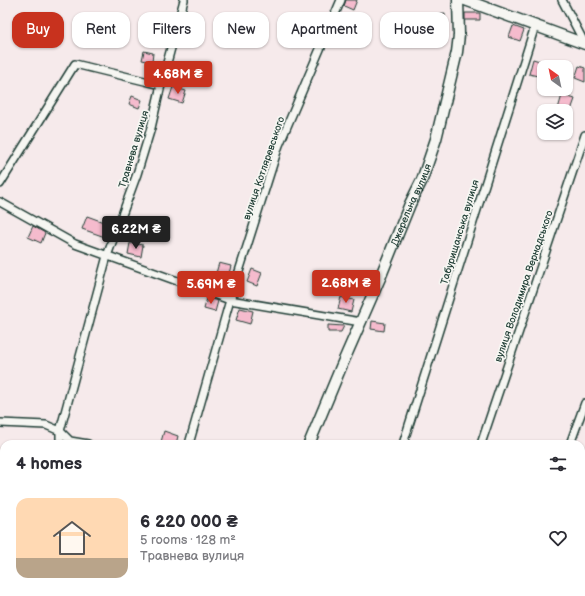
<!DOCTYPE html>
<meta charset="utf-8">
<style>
:root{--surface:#fff;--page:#f2f2f3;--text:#2b2b33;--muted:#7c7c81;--line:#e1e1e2;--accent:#c8321e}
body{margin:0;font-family:"Balsamiq Sans",sans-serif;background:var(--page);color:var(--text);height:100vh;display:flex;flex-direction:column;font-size:15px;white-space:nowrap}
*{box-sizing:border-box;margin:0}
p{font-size:13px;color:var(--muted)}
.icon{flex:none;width:22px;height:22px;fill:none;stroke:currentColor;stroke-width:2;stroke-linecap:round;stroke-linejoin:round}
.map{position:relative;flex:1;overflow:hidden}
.panel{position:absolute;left:0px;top:440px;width:585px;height:156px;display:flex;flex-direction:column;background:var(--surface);border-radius:12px 12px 0 0;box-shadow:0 1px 3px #0004}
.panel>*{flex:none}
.hud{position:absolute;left:12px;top:12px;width:561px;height:36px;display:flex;gap:8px}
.needle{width:26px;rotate:327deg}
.controls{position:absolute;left:537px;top:60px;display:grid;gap:8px}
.controls a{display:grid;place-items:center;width:36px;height:36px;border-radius:8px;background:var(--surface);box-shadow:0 1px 3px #0004;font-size:20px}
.price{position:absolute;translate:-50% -34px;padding:0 9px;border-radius:4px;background:var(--accent);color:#fff;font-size:13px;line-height:26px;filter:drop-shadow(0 1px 2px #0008)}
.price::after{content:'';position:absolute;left:50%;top:24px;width:12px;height:9px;margin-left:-6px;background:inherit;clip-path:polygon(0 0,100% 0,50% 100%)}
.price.current{background:#222;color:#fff}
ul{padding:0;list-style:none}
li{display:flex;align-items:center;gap:12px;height:100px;padding:0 16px}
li+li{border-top:1px solid var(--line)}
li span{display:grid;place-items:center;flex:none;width:112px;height:80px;border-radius:12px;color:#555}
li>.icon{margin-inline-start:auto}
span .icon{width:48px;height:48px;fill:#fffc;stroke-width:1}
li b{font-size:17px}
h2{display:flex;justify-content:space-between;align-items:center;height:48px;padding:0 16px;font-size:17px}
.tag{padding:0 14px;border-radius:12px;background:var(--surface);box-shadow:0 1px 3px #0004;font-size:14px;line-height:36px}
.tag.current{background:var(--accent);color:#fff}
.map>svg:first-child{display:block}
.building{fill:#f5bbcd;stroke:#1f3d34}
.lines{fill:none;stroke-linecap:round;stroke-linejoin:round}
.street-casing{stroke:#1f3d34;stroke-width:10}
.secondary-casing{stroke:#1f3d34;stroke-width:13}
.street{stroke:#f6f6f2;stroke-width:7}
.secondary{stroke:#f6f6f2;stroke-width:10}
.labels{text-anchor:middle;stroke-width:3.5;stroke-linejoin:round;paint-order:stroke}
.street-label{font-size:10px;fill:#1f3d34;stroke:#f6f6f2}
</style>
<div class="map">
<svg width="585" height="596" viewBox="0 0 585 596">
<rect width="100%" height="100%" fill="#f6eaeb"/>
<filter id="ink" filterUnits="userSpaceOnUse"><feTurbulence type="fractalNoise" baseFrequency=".025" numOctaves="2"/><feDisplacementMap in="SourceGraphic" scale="8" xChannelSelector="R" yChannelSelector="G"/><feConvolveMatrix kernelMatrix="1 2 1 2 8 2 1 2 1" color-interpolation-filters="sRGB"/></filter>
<g filter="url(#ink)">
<path class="building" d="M346,0H357L353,10L344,6Z
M445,13V26L433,27V14Z
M465,13H480V20H465Z
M513,26L524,30L520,41L509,37Z
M144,51L153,53L152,62L142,60Z
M533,59L546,63L542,77L529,74Z
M579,66L585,68V82L575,78Z
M173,87L186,91L182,103L169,99Z
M562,95L575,99L570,113L558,109Z
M132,96L142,100L139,108L129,104Z
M87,216L109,224L105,237L82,229Z
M33,226L45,233L41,243L28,237Z
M130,243L143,245L141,257L128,254Z
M219,263L231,266L228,277L216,273Z
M252,269L262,273L257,286L247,282Z
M341,297L354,300L351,312L338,309Z
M207,298L218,301L215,312L204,309Z
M240,308L253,311L250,324L236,320Z
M372,321L385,323L384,331L371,329Z
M328,325L344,326L341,332H328Z
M164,431L178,436L176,444H168L161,442Z"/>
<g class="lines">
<g class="street-casing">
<path id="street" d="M562,0L585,44
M0,184L75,64L161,85
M0,202L75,244L230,300L361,322
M0,423L46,425L60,431L70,441L88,444
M60,444V431L107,256L137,174L151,128L161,85L184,0
M189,444L230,300L279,145L341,0
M403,444L535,26
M481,444L585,135
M570,444L585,403
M581,534H585
M66,592L67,596
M151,596V592
M215,596V592
M362,596L363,592
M435,596L436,592
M526,596L527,592"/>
</g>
<g class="secondary-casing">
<g id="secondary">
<path d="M465,0L585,44"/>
<path id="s1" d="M309,444L341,367L380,278L410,204L422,180L436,139L457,52L459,35L458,0"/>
<path d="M274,596V592"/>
</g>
</g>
<use href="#street" class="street"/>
<use href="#secondary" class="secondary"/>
</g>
</g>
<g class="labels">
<g class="street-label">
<text transform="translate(133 149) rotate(-73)" y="4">Травнева вулиця</text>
<text transform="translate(263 168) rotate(-71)" y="4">вулиця Котляревського</text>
<text dy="4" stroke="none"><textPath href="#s1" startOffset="260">Джерельна вулиця</textPath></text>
<text transform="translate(459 232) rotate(-73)" y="4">Табурищанська вулиця</text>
<text transform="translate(523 286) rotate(-71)" y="4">вулиця Володимира Вернадського</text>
</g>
</g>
</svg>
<div class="controls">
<a><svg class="needle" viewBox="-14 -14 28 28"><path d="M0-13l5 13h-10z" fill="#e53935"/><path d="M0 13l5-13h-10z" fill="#7c7c81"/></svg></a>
<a><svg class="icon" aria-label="layers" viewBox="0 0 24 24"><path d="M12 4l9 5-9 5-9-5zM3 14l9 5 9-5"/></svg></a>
</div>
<b class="price" style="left:178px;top:95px">4.68M ₴</b>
<b class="price current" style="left:136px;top:250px">6.22M ₴</b>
<b class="price" style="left:346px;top:304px">2.68M ₴</b>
<b class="price" style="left:211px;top:305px">5.69M ₴</b>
<div class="hud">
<a class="tag current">Buy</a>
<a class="tag">Rent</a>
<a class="tag">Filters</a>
<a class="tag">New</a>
<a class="tag">Apartment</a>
<a class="tag">House</a>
</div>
<section class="panel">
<h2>4 homes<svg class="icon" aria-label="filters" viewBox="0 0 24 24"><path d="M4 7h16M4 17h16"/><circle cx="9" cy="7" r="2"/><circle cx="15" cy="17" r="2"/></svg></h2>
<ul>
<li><span style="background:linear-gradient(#ffd9b3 75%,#b9a48a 0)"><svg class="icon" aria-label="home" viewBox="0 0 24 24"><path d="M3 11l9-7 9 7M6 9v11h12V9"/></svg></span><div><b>6 220 000 ₴</b><p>5 rooms · 128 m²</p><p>Травнева вулиця</p></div><svg class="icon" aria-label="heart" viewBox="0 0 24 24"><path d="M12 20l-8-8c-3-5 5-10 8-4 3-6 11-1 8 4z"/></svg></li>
</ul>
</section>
</div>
